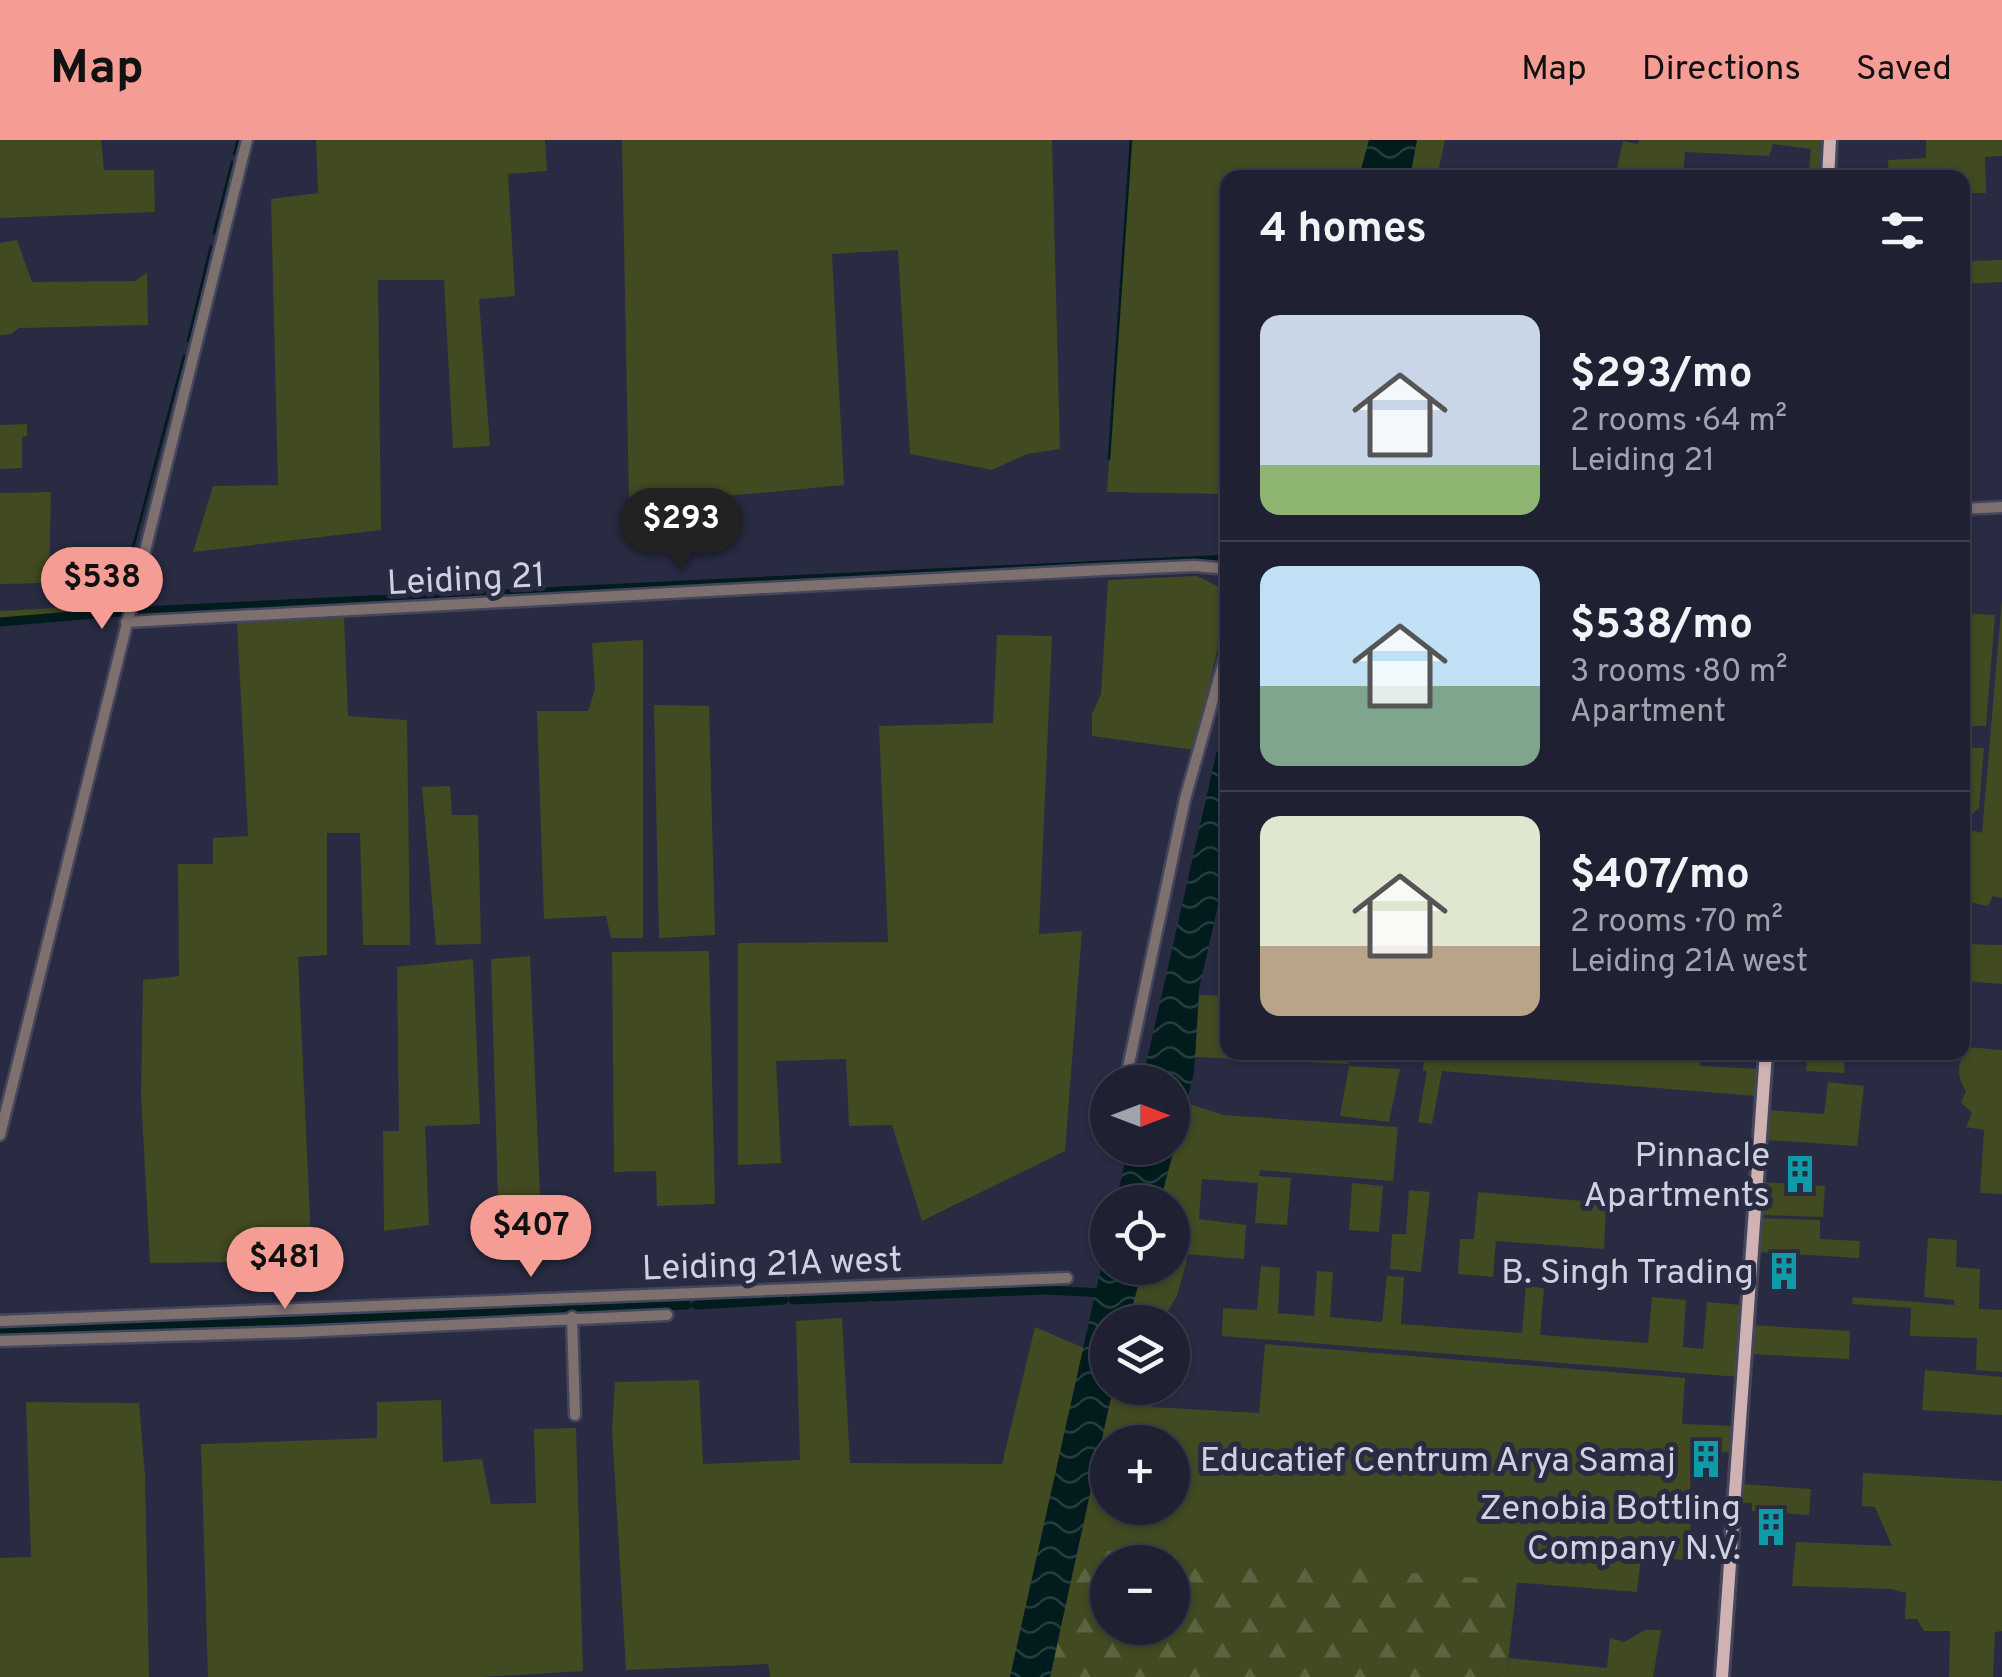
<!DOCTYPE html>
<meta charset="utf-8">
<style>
:root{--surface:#1f2032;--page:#2c2d3e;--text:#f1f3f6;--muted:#a1a3ac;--line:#3c3e4d;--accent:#f59c94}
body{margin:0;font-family:Overpass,sans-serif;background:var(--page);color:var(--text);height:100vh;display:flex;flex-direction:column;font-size:38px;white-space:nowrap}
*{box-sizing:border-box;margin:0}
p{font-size:32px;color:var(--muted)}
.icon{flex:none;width:55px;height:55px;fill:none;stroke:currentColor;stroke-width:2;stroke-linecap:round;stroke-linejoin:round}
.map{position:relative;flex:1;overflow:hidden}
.details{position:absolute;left:1220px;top:30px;width:750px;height:890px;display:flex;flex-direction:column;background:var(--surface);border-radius:20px;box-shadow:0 2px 8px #0004,0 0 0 2px var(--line)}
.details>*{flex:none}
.needle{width:65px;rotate:90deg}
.tools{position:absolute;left:1090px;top:925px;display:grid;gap:20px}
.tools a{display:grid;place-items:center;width:100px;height:100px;border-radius:50%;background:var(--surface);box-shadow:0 2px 8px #0004,0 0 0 2px var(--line);font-size:50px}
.price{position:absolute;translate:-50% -85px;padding:0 22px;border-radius:35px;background:var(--accent);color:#111;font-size:32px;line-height:65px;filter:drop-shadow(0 2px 5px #0008)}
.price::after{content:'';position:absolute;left:50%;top:60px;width:30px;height:22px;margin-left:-15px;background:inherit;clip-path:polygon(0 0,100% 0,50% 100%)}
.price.on{background:#222;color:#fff}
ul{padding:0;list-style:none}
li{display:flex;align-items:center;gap:30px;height:250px;padding:0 40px}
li+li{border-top:2px solid var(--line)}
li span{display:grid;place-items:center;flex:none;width:280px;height:200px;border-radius:20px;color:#555}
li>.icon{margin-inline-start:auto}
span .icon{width:120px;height:120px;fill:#fffc;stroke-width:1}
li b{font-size:42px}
h2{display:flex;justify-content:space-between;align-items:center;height:120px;padding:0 40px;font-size:42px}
header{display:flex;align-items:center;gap:60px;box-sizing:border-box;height:140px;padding:0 50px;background:var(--accent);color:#111}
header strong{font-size:48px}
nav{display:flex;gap:55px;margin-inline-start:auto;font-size:35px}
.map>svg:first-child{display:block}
.green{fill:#414a20;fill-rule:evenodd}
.forest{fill:url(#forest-firs);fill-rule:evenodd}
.water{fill:url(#water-waves)}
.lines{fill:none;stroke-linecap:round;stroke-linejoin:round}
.stream{stroke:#021c1d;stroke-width:2.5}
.canal{stroke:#021c1d;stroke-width:9}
.minor-casing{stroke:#43465c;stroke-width:15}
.major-casing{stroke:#43465c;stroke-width:18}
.minor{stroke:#7f7070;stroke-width:10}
.major{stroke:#d1b2b2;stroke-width:12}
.labels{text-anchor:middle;stroke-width:10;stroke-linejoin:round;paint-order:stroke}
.street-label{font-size:35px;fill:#ced1e0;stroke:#292b43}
.poi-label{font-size:35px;fill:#ced1e0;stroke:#292b43;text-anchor:end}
</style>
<header>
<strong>Map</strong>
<nav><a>Map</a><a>Directions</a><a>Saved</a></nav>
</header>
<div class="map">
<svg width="2002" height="1537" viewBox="0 0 2002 1537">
<defs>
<pattern id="forest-firs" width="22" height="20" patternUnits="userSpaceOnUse" patternTransform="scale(2.5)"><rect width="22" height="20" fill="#414a20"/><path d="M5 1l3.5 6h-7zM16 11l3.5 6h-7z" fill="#5b6340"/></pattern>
<pattern id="water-waves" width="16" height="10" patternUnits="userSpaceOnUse" patternTransform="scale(2.5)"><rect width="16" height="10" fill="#021c1d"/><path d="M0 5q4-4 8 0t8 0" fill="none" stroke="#263c3e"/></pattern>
</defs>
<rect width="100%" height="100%" fill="#292b43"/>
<path class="green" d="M0,0H101L104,30H154L155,72L0,78Z
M316,0H545L547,31L508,34L515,156L479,159L490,306L453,308L444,140H378L381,390L193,412L213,346L278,345L271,59L318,53Z
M622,0H1052L1060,309L1027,314L992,330L910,314L898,110L832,114L844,345L629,365Z
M1131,0H1369L1359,37L1228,38L1227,419L1226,354L1107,352Z
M1417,0H1445L1437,37H1410Z
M1639,0H1821L1819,37H1808L1811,9L1773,4L1769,16L1685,12L1683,37H1615L1623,1L1638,4Z
M1926,0H2002V16L1985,17L1986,53H1963L1962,38L1889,37L1888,20L1926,18Z
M17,100L32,142L136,141L147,132L148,185L19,188L11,194L0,195V103Z
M2002,120V142L1963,144V121Z
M27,284V296L22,297V328L0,329V285Z
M51,352L49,443L0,444V353Z
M1197,436L1227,451V465L1195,610L1092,596V574L1101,554L1108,440Z
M2002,459V758L1993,756L1988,766L1963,761L1962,607L1984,608L1979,668L1967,679L1966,689L1982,693Z
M114,465L123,466V476L0,486V471Z
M1962,473L1995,475L1986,586H1963Z
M344,477L348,576L407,580L410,805H363L360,693H327V815L298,817L312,1121L150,1123L141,954L143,840L179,836L178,724H213V698L248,696L237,482Z
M997,495L1052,496L1039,794L1082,791L1065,1011L922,1081L892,985L849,986L846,919L776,921L781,1023L738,1025V803L888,802L879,586L993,583Z
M643,500V798H611L606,776L544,779L537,571H588L595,549L592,503Z
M654,565L709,566L715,795L659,798Z
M450,646L452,675H478L481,804L436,805L422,647Z
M1963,804L2002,805V844L1963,841Z
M709,811L715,1064L657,1066L656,1031L614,1032L612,812Z
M530,816L540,1056L498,1059L491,819Z
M473,819L480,984L425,986L429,1085L384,1091L383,991H399L397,827Z
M1199,855L1227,856L1228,912L1349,913L1348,924L1195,917Z
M1967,907L2002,910V1054L1980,1053L1984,990L1966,987L1972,973L1961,962L1966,951C1956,935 1957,924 1967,907Z
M1808,912L1845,913L1844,933L1806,931Z
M1424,913H1701L1700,926L1760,929L1757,956L1442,931L1432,984L1418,982L1427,931L1423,930Z
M1349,926L1400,929L1389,982L1340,976Z
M1828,942L1864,946L1857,1006L1765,1000L1766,970L1824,974Z
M1186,963L1224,975L1398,987L1393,1041L1260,1030L1259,1036L1291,1038L1287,1085L1255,1083L1258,1043L1202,1039L1199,1079L1246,1085L1244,1119L1173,1113L1172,1062H1160Z
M1761,1042L1825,1046L1823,1077L1759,1075Z
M1352,1043L1383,1046L1379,1092L1349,1090Z
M1409,1050L1430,1052L1421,1132L1390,1129L1392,1094H1406Z
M1478,1052L1606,1063L1604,1109L1496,1101L1493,1137L1458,1134L1460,1099H1474Z
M1761,1078L1820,1080V1099L1860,1101L1859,1118L1757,1112Z
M1928,1098L1957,1100L1956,1127L1980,1129L1979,1169L2002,1170V1232L1976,1230L1977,1198L1910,1196L1911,1168L1852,1164L1853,1157L1954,1165V1160L1924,1157Z
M1173,1117L1187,1119L1177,1156L1161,1182H1128L1143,1128H1172Z
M1261,1126L1280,1128L1278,1173L1314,1176L1317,1131L1333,1132L1330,1177L1382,1182L1387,1136L1404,1137L1401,1184L1522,1193L1526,1146L1544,1148L1540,1195L1648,1203L1652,1157L1686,1160L1683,1207L1703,1209L1707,1162L1741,1165L1739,1237L1222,1196L1223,1168L1257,1170Z
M842,1178L850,1323L1002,1324L1035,1187L1084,1208L1010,1537H770L768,1524L626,1530L612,1289L615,1242L699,1240L703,1324L800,1320L796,1181Z
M1751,1185L1850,1191L1849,1219L1750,1214Z
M1265,1204L1685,1238L1682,1284L1736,1286L1735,1312L1691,1311L1690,1363L1669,1362V1380L1691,1381L1687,1420L1641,1417L1637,1452L1078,1408L1113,1248H1154L1152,1267L1259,1273ZM1108,1302H1172V1368H1108Z
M1925,1230L2002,1237V1275L1922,1270Z
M441,1260L443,1322L482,1319L491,1364L536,1363L534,1289L576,1288L583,1531L481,1537H208L201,1304L377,1298V1262Z
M26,1262L139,1263L145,1335L149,1537H0V1418L31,1417Z
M1863,1333L2002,1341V1491L1995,1492L1993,1537H1949L1950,1491H1924L1917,1479H1905L1906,1453L1891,1449L1792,1446L1796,1402L1892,1406L1875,1367L1862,1366Z
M1741,1344L1811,1349L1809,1375L1752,1371V1363L1740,1362Z
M1645,1490H1661L1653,1537H1496L1507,1532L1509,1518L1607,1528L1610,1498L1624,1502Z"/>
<path class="forest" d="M1078,1408L1517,1441L1507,1532L1496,1537H1050ZM1108,1422H1172V1488H1108Z"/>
<path class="water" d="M1369,0H1417L1410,37H1359Z
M1227,566V726L1199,849L1194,933L1160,1062H1116L1128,1008H1172V942H1142Z
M1107,1101L1108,1128H1143L1128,1182H1108V1248H1113L1050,1537H1010Z"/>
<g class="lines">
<path class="stream" d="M234,14L238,0
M214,93L232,22
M188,201L211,106
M1109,319L1131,0
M119,460L184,216
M115,473L118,464"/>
<path class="canal" d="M141,471L1228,419
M0,482L120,472
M873,1157L1045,1150L1105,1153
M793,1160L867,1157
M696,1165L784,1160
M0,1192L687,1165"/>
<g class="minor-casing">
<path id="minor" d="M1962,369L2002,367
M126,482L1103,430L1195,426L1228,429
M1125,942L1185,659L1228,506
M0,995L247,0
M572,1177L575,1275
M0,1181L1067,1138
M0,1201L299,1192L667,1175"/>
</g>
<g class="major-casing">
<path id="major" d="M1828,38L1830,0
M1722,1537L1766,912"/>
</g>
<use href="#minor" class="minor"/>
<use href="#major" class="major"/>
</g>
<defs>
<g id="building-bare" transform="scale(3)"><path d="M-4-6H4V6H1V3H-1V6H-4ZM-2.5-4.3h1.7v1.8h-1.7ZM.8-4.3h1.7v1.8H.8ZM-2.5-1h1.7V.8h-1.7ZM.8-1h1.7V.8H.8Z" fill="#0f9aa8" stroke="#292b43" stroke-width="2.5" paint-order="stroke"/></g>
</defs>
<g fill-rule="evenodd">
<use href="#building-bare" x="1800" y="1034"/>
<use href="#building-bare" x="1784" y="1131"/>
<use href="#building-bare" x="1706" y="1319"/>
<use href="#building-bare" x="1771" y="1387"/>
</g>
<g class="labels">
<g class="street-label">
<text transform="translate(466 438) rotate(-3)" y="12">Leiding 21</text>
<text transform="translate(772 1123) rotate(-2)" y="12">Leiding 21A west</text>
</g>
<g class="poi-label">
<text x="1770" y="1026">Pinnacle<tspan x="1770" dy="40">Apartments</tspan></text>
<text x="1754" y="1143">B. Singh Trading</text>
<text x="1676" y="1331">Educatief Centrum Arya Samaj</text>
<text x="1741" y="1379">Zenobia Bottling<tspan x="1741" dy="40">Company N.V.</tspan></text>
</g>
</g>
</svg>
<div class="tools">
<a><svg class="needle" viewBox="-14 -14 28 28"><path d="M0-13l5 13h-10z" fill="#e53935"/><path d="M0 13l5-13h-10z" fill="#a1a3ac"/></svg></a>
<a><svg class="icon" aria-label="locate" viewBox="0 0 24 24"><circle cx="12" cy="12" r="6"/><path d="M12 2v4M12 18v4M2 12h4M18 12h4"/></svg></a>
<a><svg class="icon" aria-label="layers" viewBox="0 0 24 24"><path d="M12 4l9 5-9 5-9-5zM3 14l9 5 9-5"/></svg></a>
<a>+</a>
<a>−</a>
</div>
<b class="price on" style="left:681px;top:433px">$293</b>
<b class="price" style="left:102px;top:492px">$538</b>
<b class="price" style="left:531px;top:1140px">$407</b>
<b class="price" style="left:285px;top:1172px">$481</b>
<section class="details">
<h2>4 homes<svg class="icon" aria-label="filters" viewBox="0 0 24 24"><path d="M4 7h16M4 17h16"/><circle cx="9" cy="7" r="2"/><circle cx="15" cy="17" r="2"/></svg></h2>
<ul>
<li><span style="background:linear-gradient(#c9d6e8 75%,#8fb573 0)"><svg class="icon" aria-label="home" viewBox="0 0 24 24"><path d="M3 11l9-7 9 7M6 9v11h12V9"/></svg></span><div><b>$293/mo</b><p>2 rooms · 64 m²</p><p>Leiding 21</p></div></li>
<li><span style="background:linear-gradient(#bfe0f5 60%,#7fa58c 0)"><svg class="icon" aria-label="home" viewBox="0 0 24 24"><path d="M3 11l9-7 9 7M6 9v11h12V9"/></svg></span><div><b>$538/mo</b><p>3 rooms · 80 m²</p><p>Apartment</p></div></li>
<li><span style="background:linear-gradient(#dfe7d0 65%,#b9a48a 0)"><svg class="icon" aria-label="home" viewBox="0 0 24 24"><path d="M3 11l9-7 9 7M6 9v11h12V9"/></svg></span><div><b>$407/mo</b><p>2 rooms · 70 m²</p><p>Leiding 21A west</p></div></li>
</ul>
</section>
</div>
